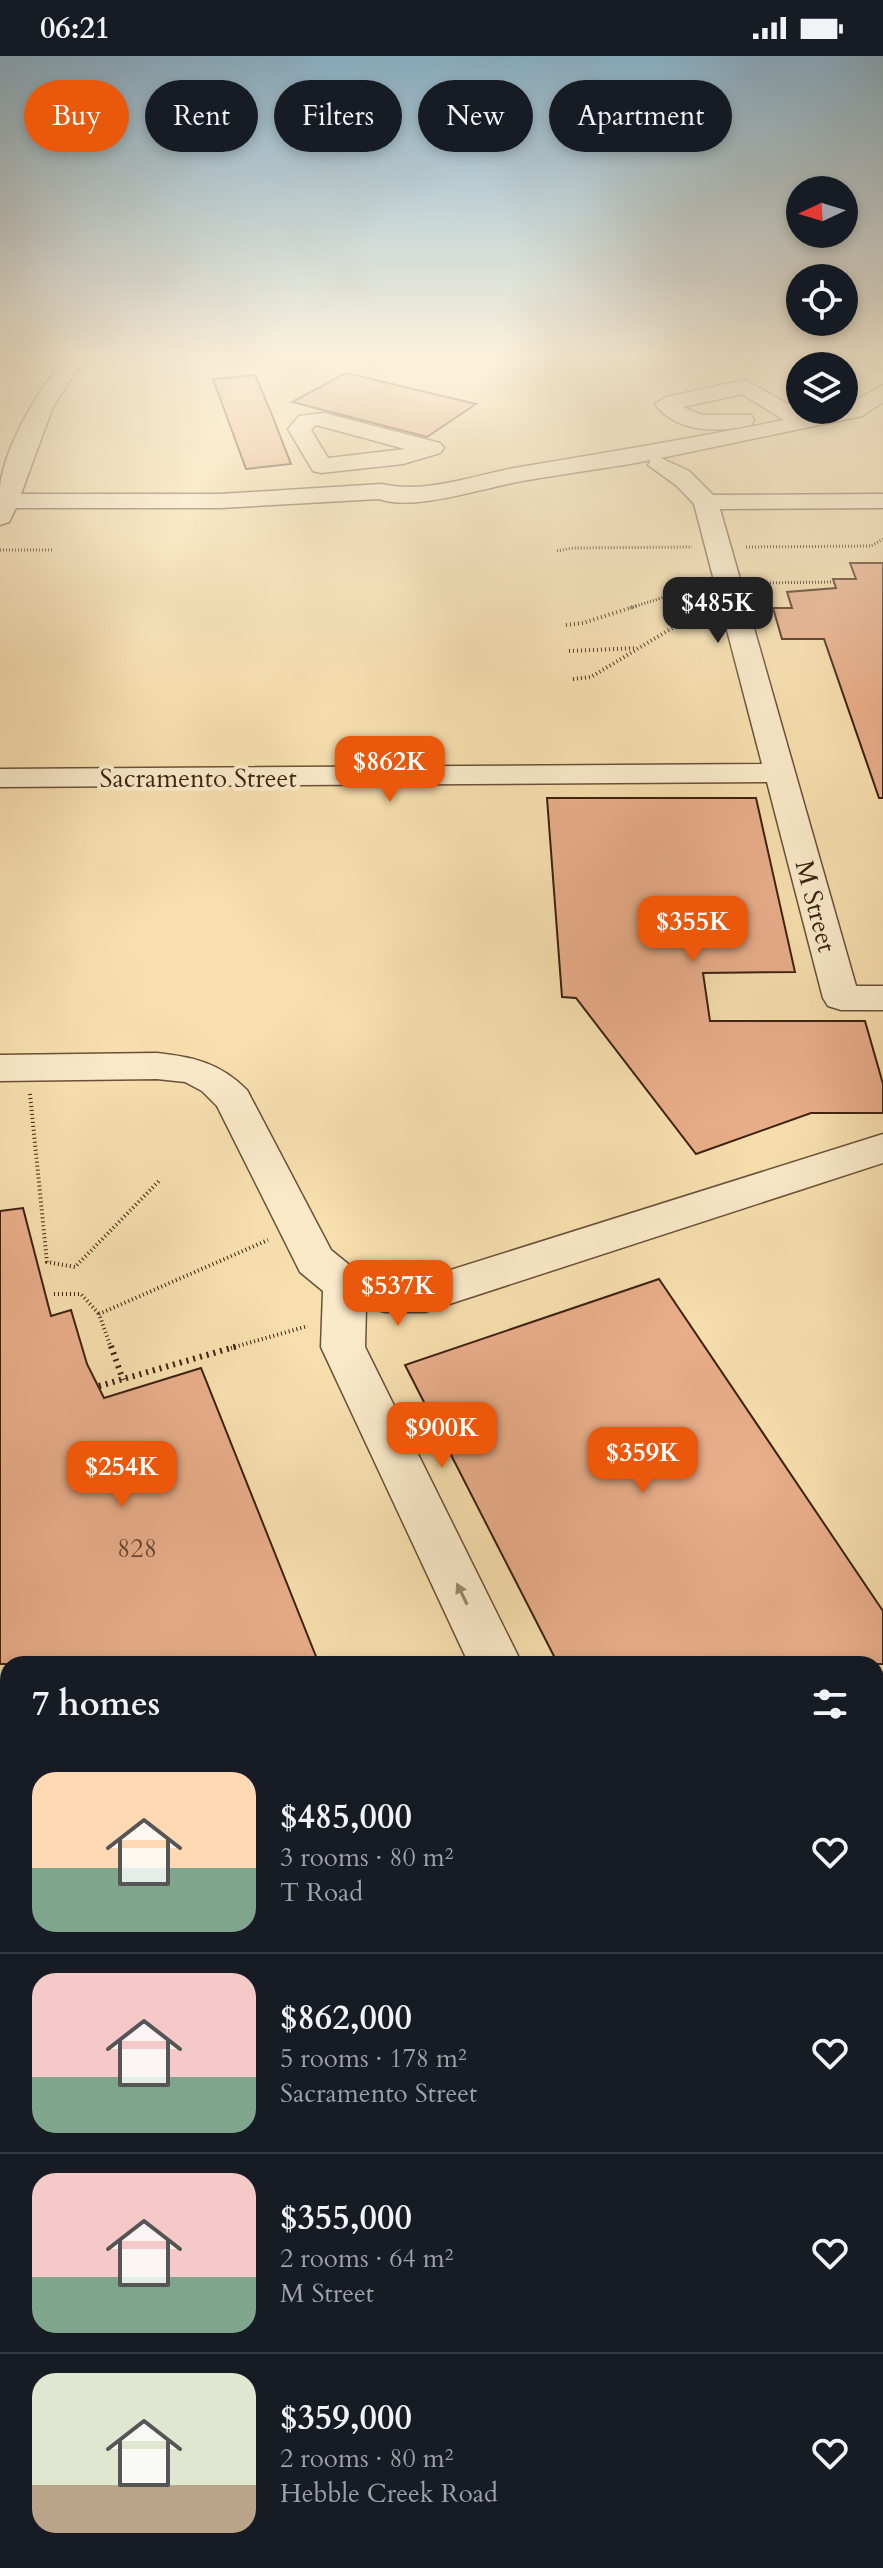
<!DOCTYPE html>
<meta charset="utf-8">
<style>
:root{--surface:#171b24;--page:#242831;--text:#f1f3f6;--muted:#9ea1a6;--line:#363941;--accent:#ea580c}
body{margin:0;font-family:Cardo,serif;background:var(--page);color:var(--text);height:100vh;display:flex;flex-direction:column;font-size:30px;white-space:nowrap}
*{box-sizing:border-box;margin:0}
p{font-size:26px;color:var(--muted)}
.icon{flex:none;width:44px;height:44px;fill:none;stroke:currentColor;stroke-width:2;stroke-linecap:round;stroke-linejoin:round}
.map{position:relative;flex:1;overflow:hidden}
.panel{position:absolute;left:0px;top:1600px;width:884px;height:912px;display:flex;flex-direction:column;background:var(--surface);border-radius:24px 24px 0 0;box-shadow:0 4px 12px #0003}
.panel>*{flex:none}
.top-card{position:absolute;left:24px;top:24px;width:836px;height:72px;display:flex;gap:16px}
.needle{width:52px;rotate:266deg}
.buttons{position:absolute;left:786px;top:120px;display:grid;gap:16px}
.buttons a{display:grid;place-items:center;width:72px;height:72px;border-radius:50%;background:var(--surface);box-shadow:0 4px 12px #0003;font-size:40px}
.price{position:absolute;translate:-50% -68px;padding:0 18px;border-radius:16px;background:var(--accent);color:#fff;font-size:26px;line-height:52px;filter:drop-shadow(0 2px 4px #0008)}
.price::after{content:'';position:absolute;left:50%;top:48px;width:24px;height:18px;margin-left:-12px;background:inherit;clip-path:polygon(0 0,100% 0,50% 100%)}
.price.selected{background:#222;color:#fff}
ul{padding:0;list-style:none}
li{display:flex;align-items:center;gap:24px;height:200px;padding:0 32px}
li+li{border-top:2px solid var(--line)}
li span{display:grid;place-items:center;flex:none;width:224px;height:160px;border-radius:24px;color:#555}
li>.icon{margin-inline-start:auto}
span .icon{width:96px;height:96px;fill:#fffc;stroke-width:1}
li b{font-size:34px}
h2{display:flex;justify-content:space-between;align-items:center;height:96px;padding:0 32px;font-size:34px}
.chip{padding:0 28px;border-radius:36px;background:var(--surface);box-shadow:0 4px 12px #0003;font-size:28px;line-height:72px}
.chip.selected{background:var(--accent);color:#fff}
.status{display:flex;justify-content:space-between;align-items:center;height:56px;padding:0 40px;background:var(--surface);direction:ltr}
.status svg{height:22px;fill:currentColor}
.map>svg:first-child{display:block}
.building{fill:#e9ae8a;stroke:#3c2111;stroke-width:2}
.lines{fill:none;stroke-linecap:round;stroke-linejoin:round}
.minor-casing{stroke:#6b5038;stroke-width:3}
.path-far2{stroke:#3c2111;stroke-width:3;stroke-dasharray:1 2;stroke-linecap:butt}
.path-far1{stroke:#3c2111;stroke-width:4;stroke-dasharray:1 3;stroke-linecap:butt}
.path{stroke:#3c2111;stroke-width:6;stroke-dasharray:2 5;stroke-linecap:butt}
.minor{fill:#faeaca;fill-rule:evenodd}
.oneway{fill:#9b866e}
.labels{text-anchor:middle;stroke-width:8;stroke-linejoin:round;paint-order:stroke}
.far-street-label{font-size:26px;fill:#3c2111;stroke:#faeaca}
.number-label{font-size:26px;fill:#67442f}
</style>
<div class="status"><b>06:21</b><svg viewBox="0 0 49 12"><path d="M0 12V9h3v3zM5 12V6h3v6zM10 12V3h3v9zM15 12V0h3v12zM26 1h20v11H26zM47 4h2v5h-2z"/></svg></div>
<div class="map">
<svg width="883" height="2512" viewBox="0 0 883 2512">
<rect width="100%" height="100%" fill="#f7dfae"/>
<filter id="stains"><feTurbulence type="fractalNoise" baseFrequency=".0025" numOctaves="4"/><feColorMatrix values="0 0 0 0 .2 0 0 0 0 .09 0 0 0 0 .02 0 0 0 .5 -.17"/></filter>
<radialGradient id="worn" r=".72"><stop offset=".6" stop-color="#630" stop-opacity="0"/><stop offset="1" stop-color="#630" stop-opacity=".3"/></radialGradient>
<path class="building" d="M346,317L476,348L427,381L292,346Z
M255,319L270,354L291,408L246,413L213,323Z
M850,507H883V742H879L824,583H782L773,552H792L787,536L836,532L833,523H856Z
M547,742H756L795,916L703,917L710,965H865L883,1028V1057H811L696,1098L576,942L562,941Z
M23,1152L51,1260L71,1254L87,1308L104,1342L201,1312L319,1608H0V1155Z
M659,1223L883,1555V1608H558L405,1309Z"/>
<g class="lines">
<g class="minor-casing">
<path id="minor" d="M70,299H93L73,319L52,353L21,438H220L382,428C425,438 472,420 514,412C604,397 694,382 784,364L742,338L683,351L702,359H751L754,364L751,369C719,377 676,377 655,348L666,341L745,324L808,359L844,354V351L883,329V346L862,360L661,402L689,415L713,439L883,438V452L720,453L856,930H883V954H841L828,950L823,942L767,726L0,731V713L762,708L694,448L677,430L648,409L651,404C605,413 558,418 512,427C477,434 412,455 379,443L220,452H16L9,466L0,469C0,456 0,443 0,431C4,391 41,326 70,299Z
M839,299L883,301V313L843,303Z
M324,357L440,387L444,392L440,397L403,408L321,417L313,415L288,373L299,360ZM316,369L405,393L328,402L311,374Z
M157,997C194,1001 220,1007 247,1034L331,1194L358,1216L385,1222H425L883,1078V1107L425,1256H385L366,1251L365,1291L522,1608H469L321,1291L323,1235L300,1216L217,1050L202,1035L185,1026L157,1023L0,1025V999Z
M876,2485L883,2502V2512H813L810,2504H876Z
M629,2504H703L706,2512H632Z"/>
</g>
<path class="path-far2" d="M746,491L871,490L883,483
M0,494H53
M557,495L573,492L692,491
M755,527L834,526
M630,552L702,529"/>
<path class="path-far1" d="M566,569L583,567L636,550
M569,595L637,592
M573,623L591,621L702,554H707
M30,1038L47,1206L75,1211L160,1124
M54,1238H81L99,1258
M111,1292L99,1258L268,1184
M231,1292L308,1270"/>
<path class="path" d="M111,1290L123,1324
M99,1330L238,1290"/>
<use href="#minor" class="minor"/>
</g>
<defs><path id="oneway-solid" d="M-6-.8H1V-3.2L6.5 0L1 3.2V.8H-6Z" transform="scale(2)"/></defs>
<use class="oneway" href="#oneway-solid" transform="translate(462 1538) rotate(-116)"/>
<linearGradient id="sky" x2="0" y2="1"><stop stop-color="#8bb7d2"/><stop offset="0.46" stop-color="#fbf1db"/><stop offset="1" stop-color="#fbf1db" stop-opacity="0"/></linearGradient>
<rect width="883" height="651" fill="url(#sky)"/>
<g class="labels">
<g class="far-street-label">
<text x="198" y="731">Sacramento Street</text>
<text transform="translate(816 850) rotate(75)" y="9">M Street</text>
</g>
<g class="number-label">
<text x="137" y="1501">828</text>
</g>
</g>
<rect width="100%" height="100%" filter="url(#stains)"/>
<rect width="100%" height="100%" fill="url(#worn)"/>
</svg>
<div class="buttons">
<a><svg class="needle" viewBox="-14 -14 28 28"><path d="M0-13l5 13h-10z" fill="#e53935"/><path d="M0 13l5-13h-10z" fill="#9ea1a6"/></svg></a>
<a><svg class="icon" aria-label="locate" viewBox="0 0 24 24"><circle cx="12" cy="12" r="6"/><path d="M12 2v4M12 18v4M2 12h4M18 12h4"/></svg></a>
<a><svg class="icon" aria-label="layers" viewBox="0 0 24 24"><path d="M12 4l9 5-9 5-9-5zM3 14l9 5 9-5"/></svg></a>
</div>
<b class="price selected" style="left:718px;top:589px">$485K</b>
<b class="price" style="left:390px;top:748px">$862K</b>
<b class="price" style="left:693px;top:908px">$355K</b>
<b class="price" style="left:398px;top:1272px">$537K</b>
<b class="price" style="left:442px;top:1414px">$900K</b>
<b class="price" style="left:643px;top:1439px">$359K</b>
<b class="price" style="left:122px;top:1453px">$254K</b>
<div class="top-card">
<a class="chip selected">Buy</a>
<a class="chip">Rent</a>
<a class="chip">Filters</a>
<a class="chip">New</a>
<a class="chip">Apartment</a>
</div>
<section class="panel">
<h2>7 homes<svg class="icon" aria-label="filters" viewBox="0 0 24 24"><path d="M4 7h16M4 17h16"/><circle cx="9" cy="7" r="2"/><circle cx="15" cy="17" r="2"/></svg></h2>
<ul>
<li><span style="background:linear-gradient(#ffd9b3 60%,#7fa58c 0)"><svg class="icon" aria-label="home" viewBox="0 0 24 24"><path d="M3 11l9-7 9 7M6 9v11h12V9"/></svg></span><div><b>$485,000</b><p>3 rooms · 80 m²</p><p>T Road</p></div><svg class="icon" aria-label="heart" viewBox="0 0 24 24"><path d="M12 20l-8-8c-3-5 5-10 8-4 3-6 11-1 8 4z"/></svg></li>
<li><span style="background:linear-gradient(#f6c9c9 65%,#7fa58c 0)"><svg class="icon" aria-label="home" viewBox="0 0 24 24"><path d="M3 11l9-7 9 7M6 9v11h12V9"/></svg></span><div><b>$862,000</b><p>5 rooms · 178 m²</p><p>Sacramento Street</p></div><svg class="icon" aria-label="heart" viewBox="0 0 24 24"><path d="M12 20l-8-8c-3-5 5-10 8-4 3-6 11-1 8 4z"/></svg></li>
<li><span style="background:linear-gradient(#f6c9c9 65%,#7fa58c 0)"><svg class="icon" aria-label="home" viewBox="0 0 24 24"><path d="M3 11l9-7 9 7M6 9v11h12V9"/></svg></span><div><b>$355,000</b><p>2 rooms · 64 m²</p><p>M Street</p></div><svg class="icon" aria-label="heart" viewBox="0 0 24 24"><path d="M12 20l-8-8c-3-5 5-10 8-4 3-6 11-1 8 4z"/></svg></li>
<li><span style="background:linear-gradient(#dfe7d0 70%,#b9a48a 0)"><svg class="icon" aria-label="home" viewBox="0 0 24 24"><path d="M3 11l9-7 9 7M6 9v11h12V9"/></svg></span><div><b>$359,000</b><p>2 rooms · 80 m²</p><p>Hebble Creek Road</p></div><svg class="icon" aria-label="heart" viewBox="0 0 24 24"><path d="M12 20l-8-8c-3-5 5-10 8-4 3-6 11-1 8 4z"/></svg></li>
</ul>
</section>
</div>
